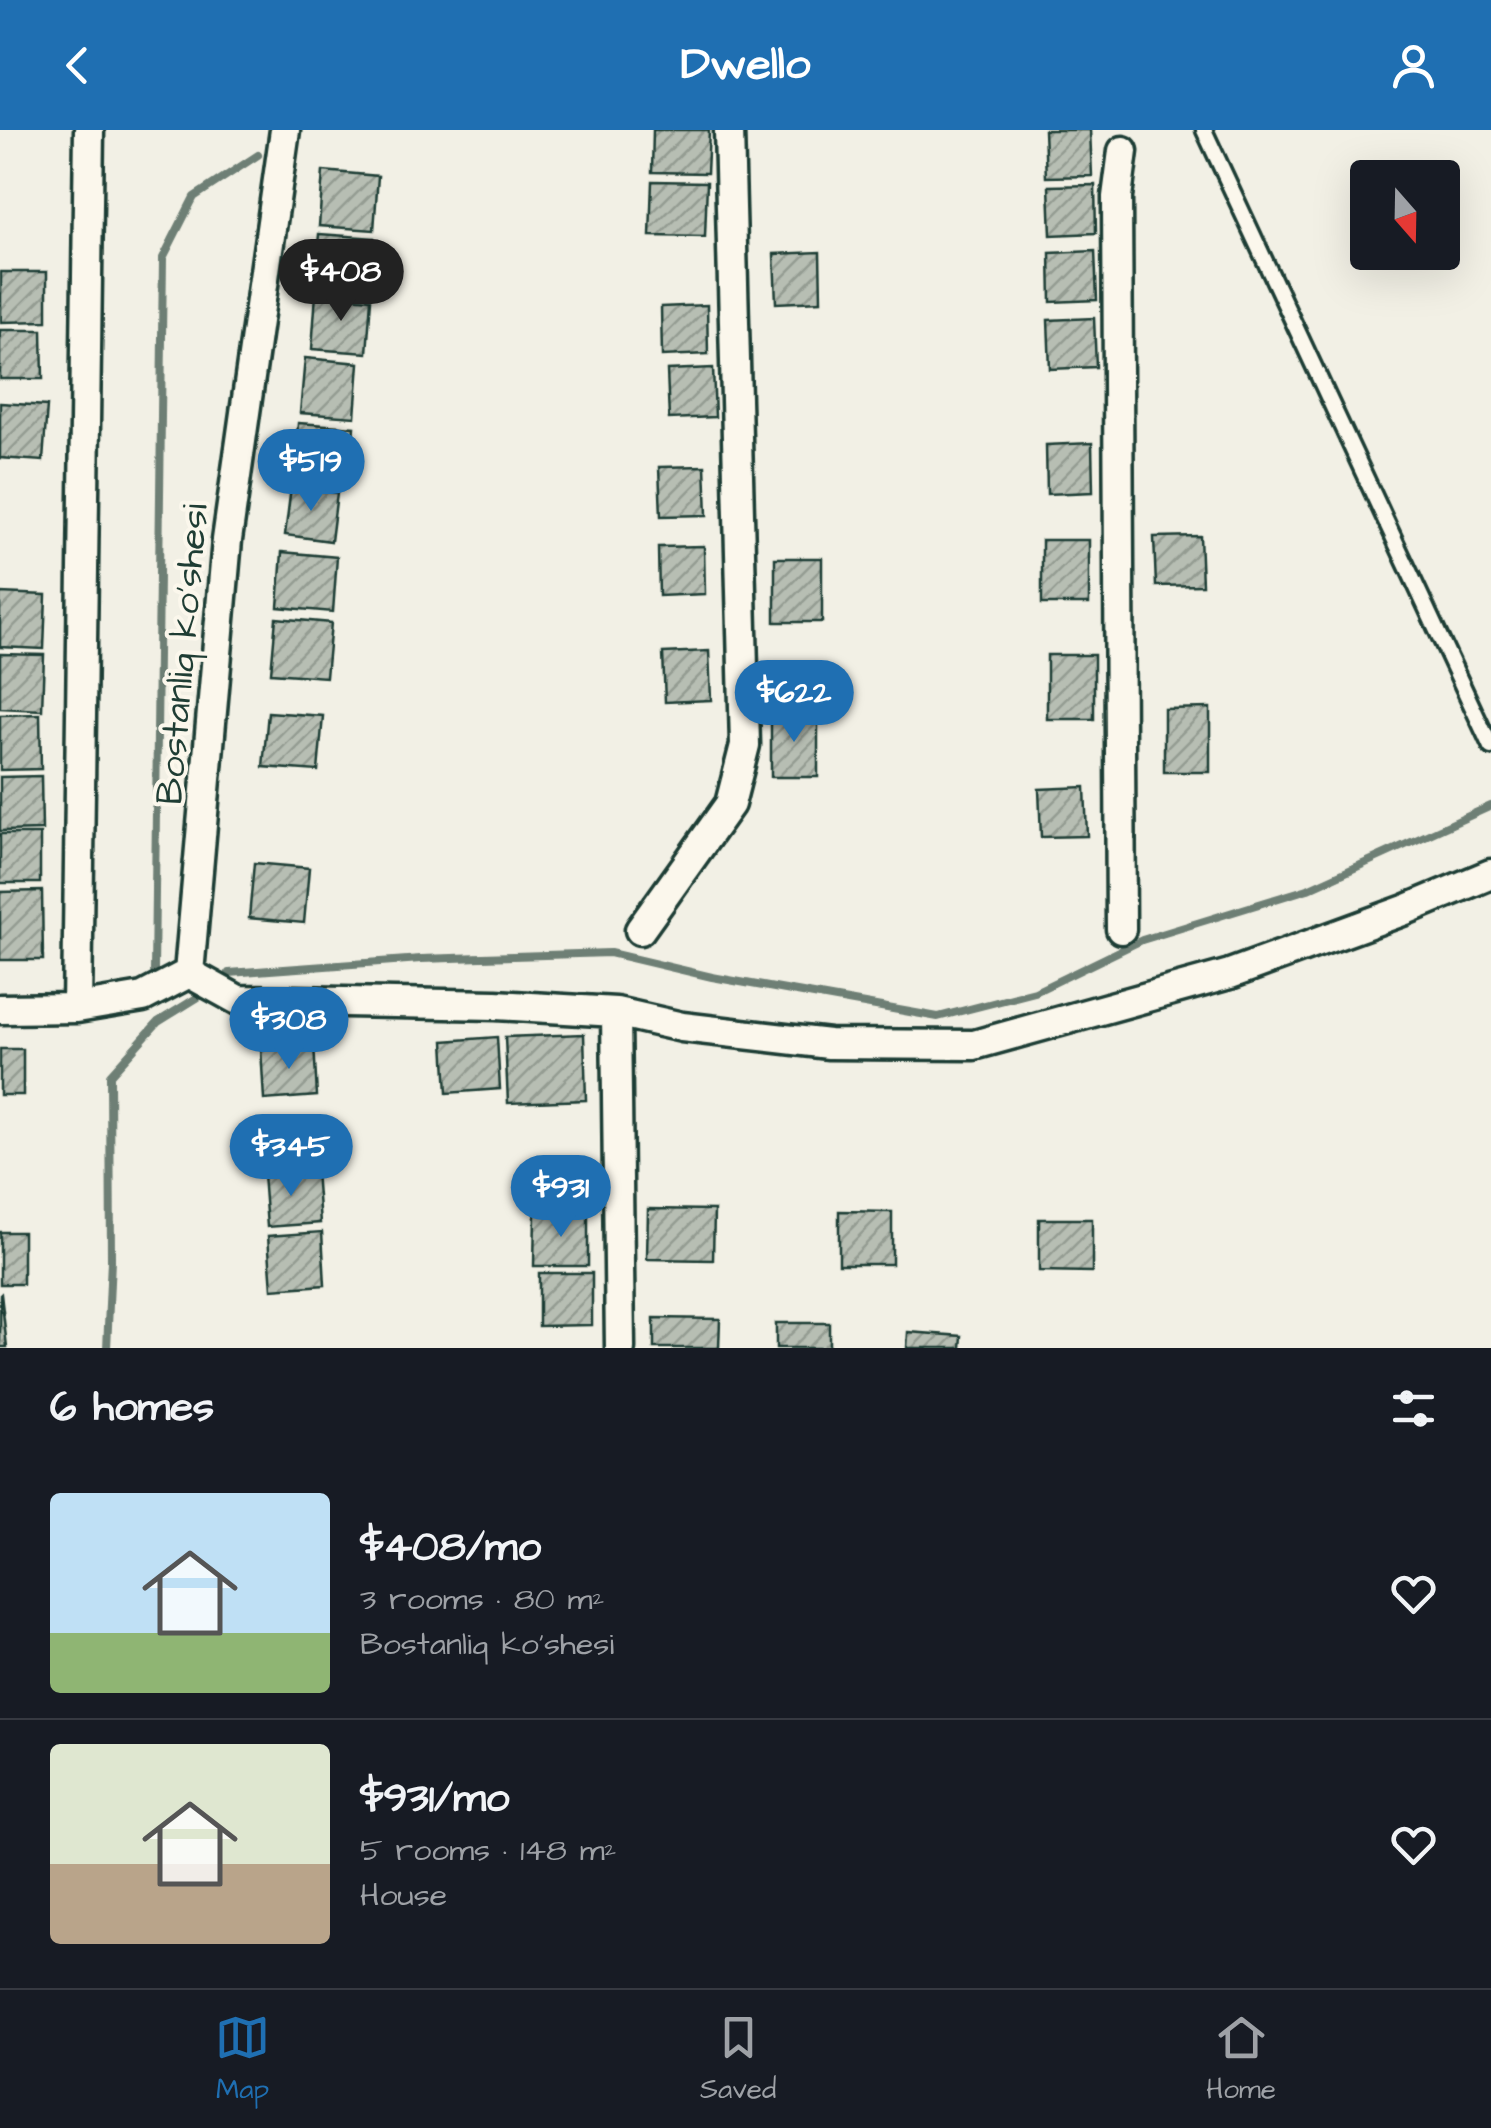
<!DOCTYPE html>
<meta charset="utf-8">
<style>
:root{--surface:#171b24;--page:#242831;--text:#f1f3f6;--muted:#9ea1a6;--line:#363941;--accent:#1f6fb2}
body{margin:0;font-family:"Architects Daughter",sans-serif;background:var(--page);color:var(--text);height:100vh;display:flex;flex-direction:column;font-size:38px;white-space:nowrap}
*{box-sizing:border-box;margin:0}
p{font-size:32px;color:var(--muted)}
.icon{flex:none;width:55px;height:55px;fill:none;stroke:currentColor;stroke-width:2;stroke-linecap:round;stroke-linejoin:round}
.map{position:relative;height:1218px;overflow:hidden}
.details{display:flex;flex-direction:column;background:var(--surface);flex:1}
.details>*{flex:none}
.needle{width:65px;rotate:160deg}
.fabs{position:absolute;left:1350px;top:30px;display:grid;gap:20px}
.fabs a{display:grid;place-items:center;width:110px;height:110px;border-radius:10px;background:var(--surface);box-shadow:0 10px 40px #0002;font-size:50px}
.price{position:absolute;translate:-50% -85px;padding:0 22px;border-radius:35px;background:var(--accent);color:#fff;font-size:32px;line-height:65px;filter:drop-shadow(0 2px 5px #0008)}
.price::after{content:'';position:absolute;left:50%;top:60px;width:30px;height:22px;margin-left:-15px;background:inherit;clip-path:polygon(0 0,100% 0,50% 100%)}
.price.selected{background:#222;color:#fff}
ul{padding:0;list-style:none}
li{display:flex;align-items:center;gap:30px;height:250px;padding:0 50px}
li+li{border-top:2px solid var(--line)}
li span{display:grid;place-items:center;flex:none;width:280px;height:200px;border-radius:10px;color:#555}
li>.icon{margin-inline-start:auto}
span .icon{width:120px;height:120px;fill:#fffc;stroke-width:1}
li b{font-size:42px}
h2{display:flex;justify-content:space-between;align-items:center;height:120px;padding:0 50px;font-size:42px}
header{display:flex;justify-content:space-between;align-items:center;height:130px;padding:0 50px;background:var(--accent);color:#fff;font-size:45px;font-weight:700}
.tabs{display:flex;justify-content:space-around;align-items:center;height:140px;border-top:2px solid var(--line);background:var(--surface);font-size:28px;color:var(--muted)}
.tabs a{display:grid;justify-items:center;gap:5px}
.tabs .selected{color:var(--accent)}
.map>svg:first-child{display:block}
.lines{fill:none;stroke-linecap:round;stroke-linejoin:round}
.stream{stroke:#6e7f75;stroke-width:8}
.building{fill:url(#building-hatch);stroke:#1f3d34;stroke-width:2.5}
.lane-casing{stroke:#1f3d34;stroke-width:21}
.street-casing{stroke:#1f3d34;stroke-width:35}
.lane{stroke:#fbf7ec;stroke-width:14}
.street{stroke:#fbf7ec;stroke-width:28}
.labels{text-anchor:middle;stroke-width:8;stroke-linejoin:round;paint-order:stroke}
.street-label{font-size:38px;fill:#1f3d34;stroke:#fbf7ec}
</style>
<header><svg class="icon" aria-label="back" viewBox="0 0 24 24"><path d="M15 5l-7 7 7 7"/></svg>Dwello<svg class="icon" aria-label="person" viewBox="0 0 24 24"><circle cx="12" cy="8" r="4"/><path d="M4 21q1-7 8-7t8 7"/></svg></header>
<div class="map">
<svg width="1491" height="1218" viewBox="0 0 1491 1218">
<defs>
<pattern id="building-hatch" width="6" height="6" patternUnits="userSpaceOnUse" patternTransform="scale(2.5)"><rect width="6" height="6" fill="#b7beb3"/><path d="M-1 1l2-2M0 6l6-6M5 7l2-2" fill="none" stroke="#949c92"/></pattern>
</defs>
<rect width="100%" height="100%" fill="#f2f0e5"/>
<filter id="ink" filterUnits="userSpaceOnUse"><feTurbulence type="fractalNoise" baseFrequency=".01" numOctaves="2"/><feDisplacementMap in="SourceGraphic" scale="20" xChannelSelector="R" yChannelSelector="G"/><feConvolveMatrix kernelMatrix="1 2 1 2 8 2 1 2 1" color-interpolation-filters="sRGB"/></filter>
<g filter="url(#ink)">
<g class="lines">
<path class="stream" d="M154,841L163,128L194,67L258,25
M229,843L421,829L610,823L712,847L938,887L1035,862L1142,810L1308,759L1491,676
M107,1218L111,1130L110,945L158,892L200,866"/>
</g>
<path class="building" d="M653,0H709L707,43L652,42Z
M1044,0H1090L1092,46L1046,47Z
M323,41L378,46L374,100L319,96Z
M652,51L707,52L705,107L650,106Z
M1095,55L1096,103L1051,105L1049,56Z
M319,104L374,108L369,163L314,158Z
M1095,121L1097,170L1051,172L1050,123Z
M820,122L821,171L776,173L774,124Z
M1,142H47V191L1,192Z
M316,164L371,169L367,223L312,219Z
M707,175L708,224L662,226L661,177Z
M1094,188L1096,237L1050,239L1048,190Z
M0,200H42L43,249H0Z
M305,228L359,233L355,287L300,283Z
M713,238L715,287L669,289L667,240Z
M0,273L47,276L43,331L0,328Z
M298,293L354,297L349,351L294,347Z
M1092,313L1093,362L1047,364L1046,315Z
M705,336L707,385L661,386L659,337Z
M291,357L337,363L331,411L285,405Z
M1200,406L1202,455L1156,456L1154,407Z
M1042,410H1089V474H1042Z
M704,416L705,464L659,466L658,417Z
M282,422L337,427L333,482L278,477Z
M775,428H822V492H775Z
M0,463L46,465L44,519L0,517Z
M276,488L331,493L326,547L271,543Z
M709,521L711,570L665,572L663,523Z
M0,524L44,525L42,580L0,578Z
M1047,525H1094V589H1047Z
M1210,578V642H1164V579Z
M268,582L323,586L318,641L263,637Z
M771,583H818V647H771Z
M40,584L41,639L0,640V585Z
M41,646L42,700L0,701V647Z
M1085,657L1087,706L1041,707L1039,659Z
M0,704H40V753H0Z
M254,733L309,738L304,793L249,788Z
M42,761L43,830H0V762Z
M584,904L586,970L508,973L505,907Z
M497,907L500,959L447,963L444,911Z
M314,914L317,966L264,970L261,918Z
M0,919H23V965H0Z
M316,1041L320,1093L267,1097L263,1044Z
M648,1079L714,1080L713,1130L647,1129Z
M839,1081L892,1082V1134H839Z
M588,1083V1136H534L535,1084Z
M1039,1089H1092V1142L1039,1141Z
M0,1102H23V1154H0Z
M322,1102L325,1155L272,1159L268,1106Z
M539,1143H592V1195L539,1196Z
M1,1164L7,1217H0V1165Z
M654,1188L720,1189L719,1218H654Z
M776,1193H829V1218H776Z
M908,1202L962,1206L961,1218H907Z"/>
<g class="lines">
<g class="lane-casing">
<path id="lane" d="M1204,0L1491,617"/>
</g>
<g class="street-casing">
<path id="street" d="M1121,799L1117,67L1123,21
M640,800L730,674L745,615L729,0
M189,843L238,870L496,875L616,882L682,897L829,914L974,915L1230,844L1405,780L1491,744
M77,878L89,0
M0,879L77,878L143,867L189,843L227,410L285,0
M616,882L620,1218"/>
</g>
<use href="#lane" class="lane"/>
<use href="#street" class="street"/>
</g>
</g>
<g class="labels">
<g class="street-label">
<text transform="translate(181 524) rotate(-85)" y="13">Bostanliq ko'shesi</text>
</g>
</g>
</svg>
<div class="fabs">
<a><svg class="needle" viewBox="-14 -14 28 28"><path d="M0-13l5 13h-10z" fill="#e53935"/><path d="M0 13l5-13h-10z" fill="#9ea1a6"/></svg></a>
</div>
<b class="price selected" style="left:341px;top:194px">$408</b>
<b class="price" style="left:311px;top:384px">$519</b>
<b class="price" style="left:794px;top:615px">$622</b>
<b class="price" style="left:289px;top:942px">$308</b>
<b class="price" style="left:291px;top:1069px">$345</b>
<b class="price" style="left:561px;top:1110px">$931</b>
</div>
<section class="details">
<h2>6 homes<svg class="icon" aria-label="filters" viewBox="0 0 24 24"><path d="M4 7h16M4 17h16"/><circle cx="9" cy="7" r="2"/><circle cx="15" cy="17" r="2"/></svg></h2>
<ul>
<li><span style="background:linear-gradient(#bfe0f5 70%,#8fb573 0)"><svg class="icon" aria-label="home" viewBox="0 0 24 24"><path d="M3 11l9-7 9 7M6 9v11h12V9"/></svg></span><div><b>$408/mo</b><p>3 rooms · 80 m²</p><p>Bostanliq ko'shesi</p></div><svg class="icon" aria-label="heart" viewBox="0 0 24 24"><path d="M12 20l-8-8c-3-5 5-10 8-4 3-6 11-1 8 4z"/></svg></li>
<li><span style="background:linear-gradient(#dfe7d0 60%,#b9a48a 0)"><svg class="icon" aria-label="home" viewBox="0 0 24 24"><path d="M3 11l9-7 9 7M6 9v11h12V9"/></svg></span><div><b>$931/mo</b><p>5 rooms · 148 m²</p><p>House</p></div><svg class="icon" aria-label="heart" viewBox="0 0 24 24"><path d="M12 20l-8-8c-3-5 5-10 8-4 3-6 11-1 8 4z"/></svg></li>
</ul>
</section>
<nav class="tabs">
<a class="selected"><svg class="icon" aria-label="map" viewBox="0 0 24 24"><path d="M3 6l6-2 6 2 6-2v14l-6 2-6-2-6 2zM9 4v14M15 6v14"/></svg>Map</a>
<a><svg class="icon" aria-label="saved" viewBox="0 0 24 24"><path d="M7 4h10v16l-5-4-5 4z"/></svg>Saved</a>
<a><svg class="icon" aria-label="home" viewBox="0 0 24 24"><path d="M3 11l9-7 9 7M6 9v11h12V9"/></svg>Home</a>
</nav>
